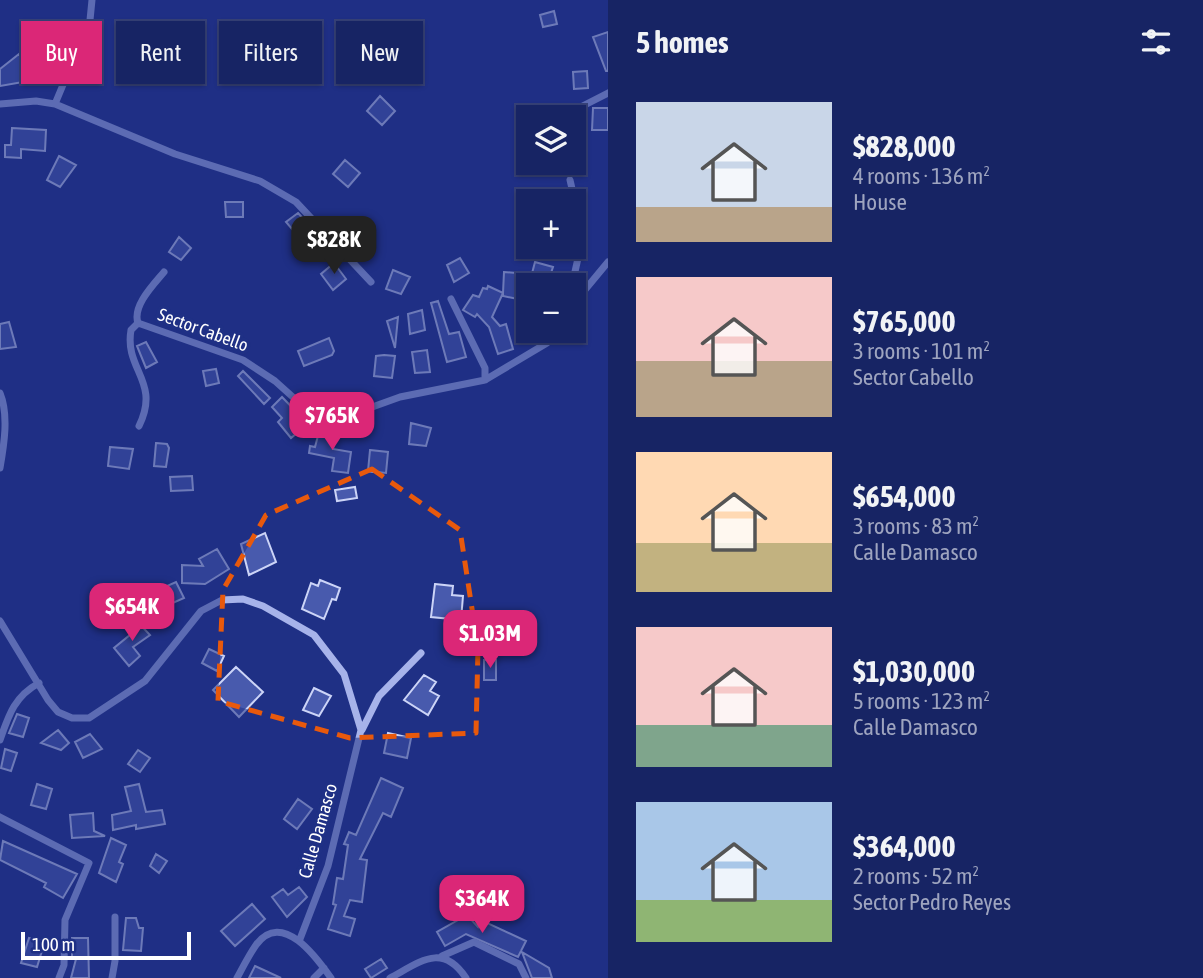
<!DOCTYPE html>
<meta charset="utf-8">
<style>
:root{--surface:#172464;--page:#202c6a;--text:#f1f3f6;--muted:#9ea4bf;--line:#364178;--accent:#db2777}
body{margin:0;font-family:"Asap Condensed",sans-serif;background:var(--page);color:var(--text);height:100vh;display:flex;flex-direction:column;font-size:26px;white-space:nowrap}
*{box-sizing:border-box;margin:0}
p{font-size:23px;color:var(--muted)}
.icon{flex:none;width:38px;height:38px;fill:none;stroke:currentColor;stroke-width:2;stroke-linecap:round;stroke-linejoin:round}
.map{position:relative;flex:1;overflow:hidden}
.sheet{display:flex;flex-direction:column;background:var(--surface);width:595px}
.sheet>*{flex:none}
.guide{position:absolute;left:21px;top:21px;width:481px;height:63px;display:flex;gap:14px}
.tools{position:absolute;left:516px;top:105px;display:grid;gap:14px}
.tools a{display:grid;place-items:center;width:70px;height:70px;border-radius:0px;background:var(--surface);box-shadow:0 2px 5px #0004,0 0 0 2px var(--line);font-size:35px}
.scale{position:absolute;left:21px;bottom:18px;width:170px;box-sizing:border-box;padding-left:7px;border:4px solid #fff;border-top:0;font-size:19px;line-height:24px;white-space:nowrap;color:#fff;-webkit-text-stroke:5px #1f3085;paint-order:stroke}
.price{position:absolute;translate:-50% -60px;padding:0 16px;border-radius:14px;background:var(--accent);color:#fff;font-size:23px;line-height:46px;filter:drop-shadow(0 2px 4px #0008)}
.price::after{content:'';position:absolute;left:50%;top:42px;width:21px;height:16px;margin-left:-10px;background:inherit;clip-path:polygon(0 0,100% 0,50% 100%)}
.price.selected{background:#222;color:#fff}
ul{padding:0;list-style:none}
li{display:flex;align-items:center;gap:21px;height:175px;padding:0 28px}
li span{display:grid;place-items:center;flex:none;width:196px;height:140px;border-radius:0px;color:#555}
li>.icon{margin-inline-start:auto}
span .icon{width:84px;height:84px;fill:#fffc;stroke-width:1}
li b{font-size:30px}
h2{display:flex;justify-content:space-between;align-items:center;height:84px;padding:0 28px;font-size:30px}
.tag{padding:0 24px;border-radius:0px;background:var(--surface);box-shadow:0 2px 5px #0004,0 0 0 2px var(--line);font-size:24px;line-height:63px}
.tag.selected{background:var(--accent);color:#fff}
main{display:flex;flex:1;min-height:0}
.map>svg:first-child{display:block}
.building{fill:#485aad;stroke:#ccd4f7;stroke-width:2}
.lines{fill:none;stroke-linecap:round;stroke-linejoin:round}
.minor{stroke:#a7b3ea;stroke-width:7}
.marked{fill:none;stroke:#e8590c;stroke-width:5;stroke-dasharray:14 9;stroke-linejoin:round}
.labels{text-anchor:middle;stroke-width:7;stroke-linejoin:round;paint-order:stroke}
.street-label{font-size:18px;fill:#fff;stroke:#1f3085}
</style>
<main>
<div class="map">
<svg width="608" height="978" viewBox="0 0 608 978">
<rect width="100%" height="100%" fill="#1f3085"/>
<path class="building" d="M554,11L557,24L543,27L540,15Z
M608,32V71H606L593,37Z
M19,54L37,68L40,79L0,86V69Z
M587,71L588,88L574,89L573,72Z
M380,96L395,111L382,125L367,111Z
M593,108H608V130H592Z
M12,128L46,130L45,151L21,149V158L5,157V145H11Z
M59,156L76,165L60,187L47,180Z
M345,160L360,173L348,187L333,174Z
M225,202H243V217H226Z
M298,213L310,226L298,236L286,222Z
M179,237L191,248L181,260L169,252Z
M460,258L469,273L454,282L447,265Z
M535,262L553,267L547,285L530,281Z
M334,263L346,279L333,290L321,274Z
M393,270L410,277L401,294L386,289Z
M504,272L528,274V301L503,296V293L492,317L500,326L506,324L513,349L498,354L489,327L477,314L475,317L463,310L473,295L479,297L483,288L487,289L488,286L503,293Z
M438,301L449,334L459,332L466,357L447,362L431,303Z
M422,310L425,330L410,334L408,314Z
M398,317L395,348L387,321Z
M9,322L16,347L0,349V324Z
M329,338L334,351L332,355L304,366L298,351Z
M146,342L157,362L146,368L137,346Z
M427,350L430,372L415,373L412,352Z
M384,355L395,356L392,378L374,376L376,356Z
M216,369L219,383L206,386L203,371Z
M243,371L270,398L264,404L238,376Z
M282,397L308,424L291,438L278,422L282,418L272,407Z
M411,423L431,428L426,446L409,444Z
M319,432L336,436L333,449L351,452L348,473L332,471L334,458L309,453L310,446L315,447Z
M156,443L167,444L169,448L166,467L154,466Z
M110,447L133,449L129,469L108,466Z
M370,450L388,452L386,473L368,471Z
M192,476L193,490L171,491L170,477Z
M355,487L357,498L337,501L335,490Z
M265,533L276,562L249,575L241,544Z
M217,549L229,569L205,584L182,583V565L203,566L199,559Z
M320,580L340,588L336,600L332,599L324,619L302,609L311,583L318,586Z
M176,582L184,598L166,606L158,590Z
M435,584L453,586L452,595L463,596L461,620L431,617Z
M136,620L150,635L133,647L140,656L129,666L114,648L131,634L127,629Z
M209,649L224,656L217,671L202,663Z
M484,660H496V680H484Z
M236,667L263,692L239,717L213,690Z
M424,675L436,682L430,691L439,696L428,715L404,700Z
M314,688L331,696L319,716L303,710Z
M17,714L29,718L23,737L9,733Z
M58,730L69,743L61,750L41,743Z
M388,733L411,738L407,758L384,753Z
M90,734L102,749L83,758L75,742Z
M5,749L17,753L11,771L1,768Z
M138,750L150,758L140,772L128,764Z
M381,778L403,788L391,817L383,813L360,859L367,860L362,902L350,900L344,916L355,919L350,936L328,929L336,905L333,904L337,878L343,879L348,845L344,844L349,832L356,835Z
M37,784L52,789L46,809L31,805Z
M139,784L146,812L162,810L165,824L136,829V825L113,830L112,815L131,811L125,787Z
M298,799L312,809L297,829L284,819Z
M93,813L94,831L105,836L72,838L70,815Z
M111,838L126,845L119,862L123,864L116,882L99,873Z
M3,841L77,874L63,898L44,887L46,883L0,860Z
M156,854L167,861L159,873L150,866Z
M299,887L307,897L287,917L272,897L283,889L288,895Z
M252,904L265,919L235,946L221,931Z
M467,915L478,927L481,920L526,941L518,957L466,934L445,946L437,932Z
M126,918H136L139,928H143L141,951L123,950Z
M29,938L45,941L37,967L21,963Z
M72,938H88L89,978H71L76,959H72Z
M522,952L549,968L552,978H532Z
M381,959L387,968L371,978L365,969Z
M255,966L281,978H249Z"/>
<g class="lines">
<path class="minor" d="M0,104L36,101L55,104L175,154L260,181L296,202L371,282
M55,104L90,20L92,0
M565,115L608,93
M570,180L583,236L572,285
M164,272C154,284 132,306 138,323L243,360L275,381L315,417L328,420L339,419L400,397L485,380L547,343L555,331
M451,299L485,368V380
M574,303L608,262
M138,323L131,330C124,370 161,381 139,426
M0,393C9,415 4,445 0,468
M0,621L48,700L58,712L72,718H89L145,681L201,611L222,600L243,599L263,606L314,635L344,674L361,730L328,866L300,939
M362,730L379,696L421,653
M0,740C9,714 15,696 39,683
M0,817L89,863L65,920L64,965L59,978
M442,956L474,942L519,964L526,978
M112,978L115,961V917
M237,978C243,967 249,955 256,945C282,909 317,958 331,978
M314,978L324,968
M390,978C420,962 442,942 466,978"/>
</g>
<path d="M0 0H608V978H0ZM372,469L460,530L478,648L476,733L350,738L218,701L223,590L266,515Z" fill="#1f3085" fill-opacity=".55" fill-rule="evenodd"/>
<path class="marked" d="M372,469L460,530L478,648L476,733L350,738L218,701L223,590L266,515Z"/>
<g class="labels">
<g class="street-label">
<text transform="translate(203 330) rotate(20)" y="6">Sector Cabello</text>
<text transform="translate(318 831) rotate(-74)" y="6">Calle Damasco</text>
</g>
</g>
</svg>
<div class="tools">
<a><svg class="icon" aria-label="layers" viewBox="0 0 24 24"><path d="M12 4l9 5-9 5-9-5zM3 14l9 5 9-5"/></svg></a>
<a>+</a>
<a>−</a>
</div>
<div class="scale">100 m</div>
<b class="price selected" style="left:334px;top:276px">$828K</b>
<b class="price" style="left:332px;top:452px">$765K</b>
<b class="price" style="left:132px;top:643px">$654K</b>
<b class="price" style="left:490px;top:670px">$1.03M</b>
<b class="price" style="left:482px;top:935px">$364K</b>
<div class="guide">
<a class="tag selected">Buy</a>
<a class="tag">Rent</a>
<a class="tag">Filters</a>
<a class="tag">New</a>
</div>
</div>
<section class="sheet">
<h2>5 homes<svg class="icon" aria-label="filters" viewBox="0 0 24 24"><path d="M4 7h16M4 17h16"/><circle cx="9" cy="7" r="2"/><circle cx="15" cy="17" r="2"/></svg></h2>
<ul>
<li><span style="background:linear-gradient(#c9d6e8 75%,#b9a48a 0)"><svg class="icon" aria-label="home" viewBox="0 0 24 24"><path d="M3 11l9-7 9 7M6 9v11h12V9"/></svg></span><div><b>$828,000</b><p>4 rooms · 136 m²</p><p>House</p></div></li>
<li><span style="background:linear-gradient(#f6c9c9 60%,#b9a48a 0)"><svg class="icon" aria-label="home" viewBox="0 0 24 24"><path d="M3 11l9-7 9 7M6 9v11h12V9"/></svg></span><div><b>$765,000</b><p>3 rooms · 101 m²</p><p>Sector Cabello</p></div></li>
<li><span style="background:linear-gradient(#ffd9b3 65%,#c2b280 0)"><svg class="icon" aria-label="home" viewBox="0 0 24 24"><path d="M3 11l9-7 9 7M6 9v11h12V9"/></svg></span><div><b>$654,000</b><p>3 rooms · 83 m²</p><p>Calle Damasco</p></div></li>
<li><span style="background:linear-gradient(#f6c9c9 70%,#7fa58c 0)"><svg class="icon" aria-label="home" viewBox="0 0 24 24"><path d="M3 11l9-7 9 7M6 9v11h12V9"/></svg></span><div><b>$1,030,000</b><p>5 rooms · 123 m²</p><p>Calle Damasco</p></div></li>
<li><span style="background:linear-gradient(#a9c7e8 70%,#8fb573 0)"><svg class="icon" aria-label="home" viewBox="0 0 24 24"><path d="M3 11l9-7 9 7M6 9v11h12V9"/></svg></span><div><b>$364,000</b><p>2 rooms · 52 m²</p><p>Sector Pedro Reyes</p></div></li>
</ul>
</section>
</main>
